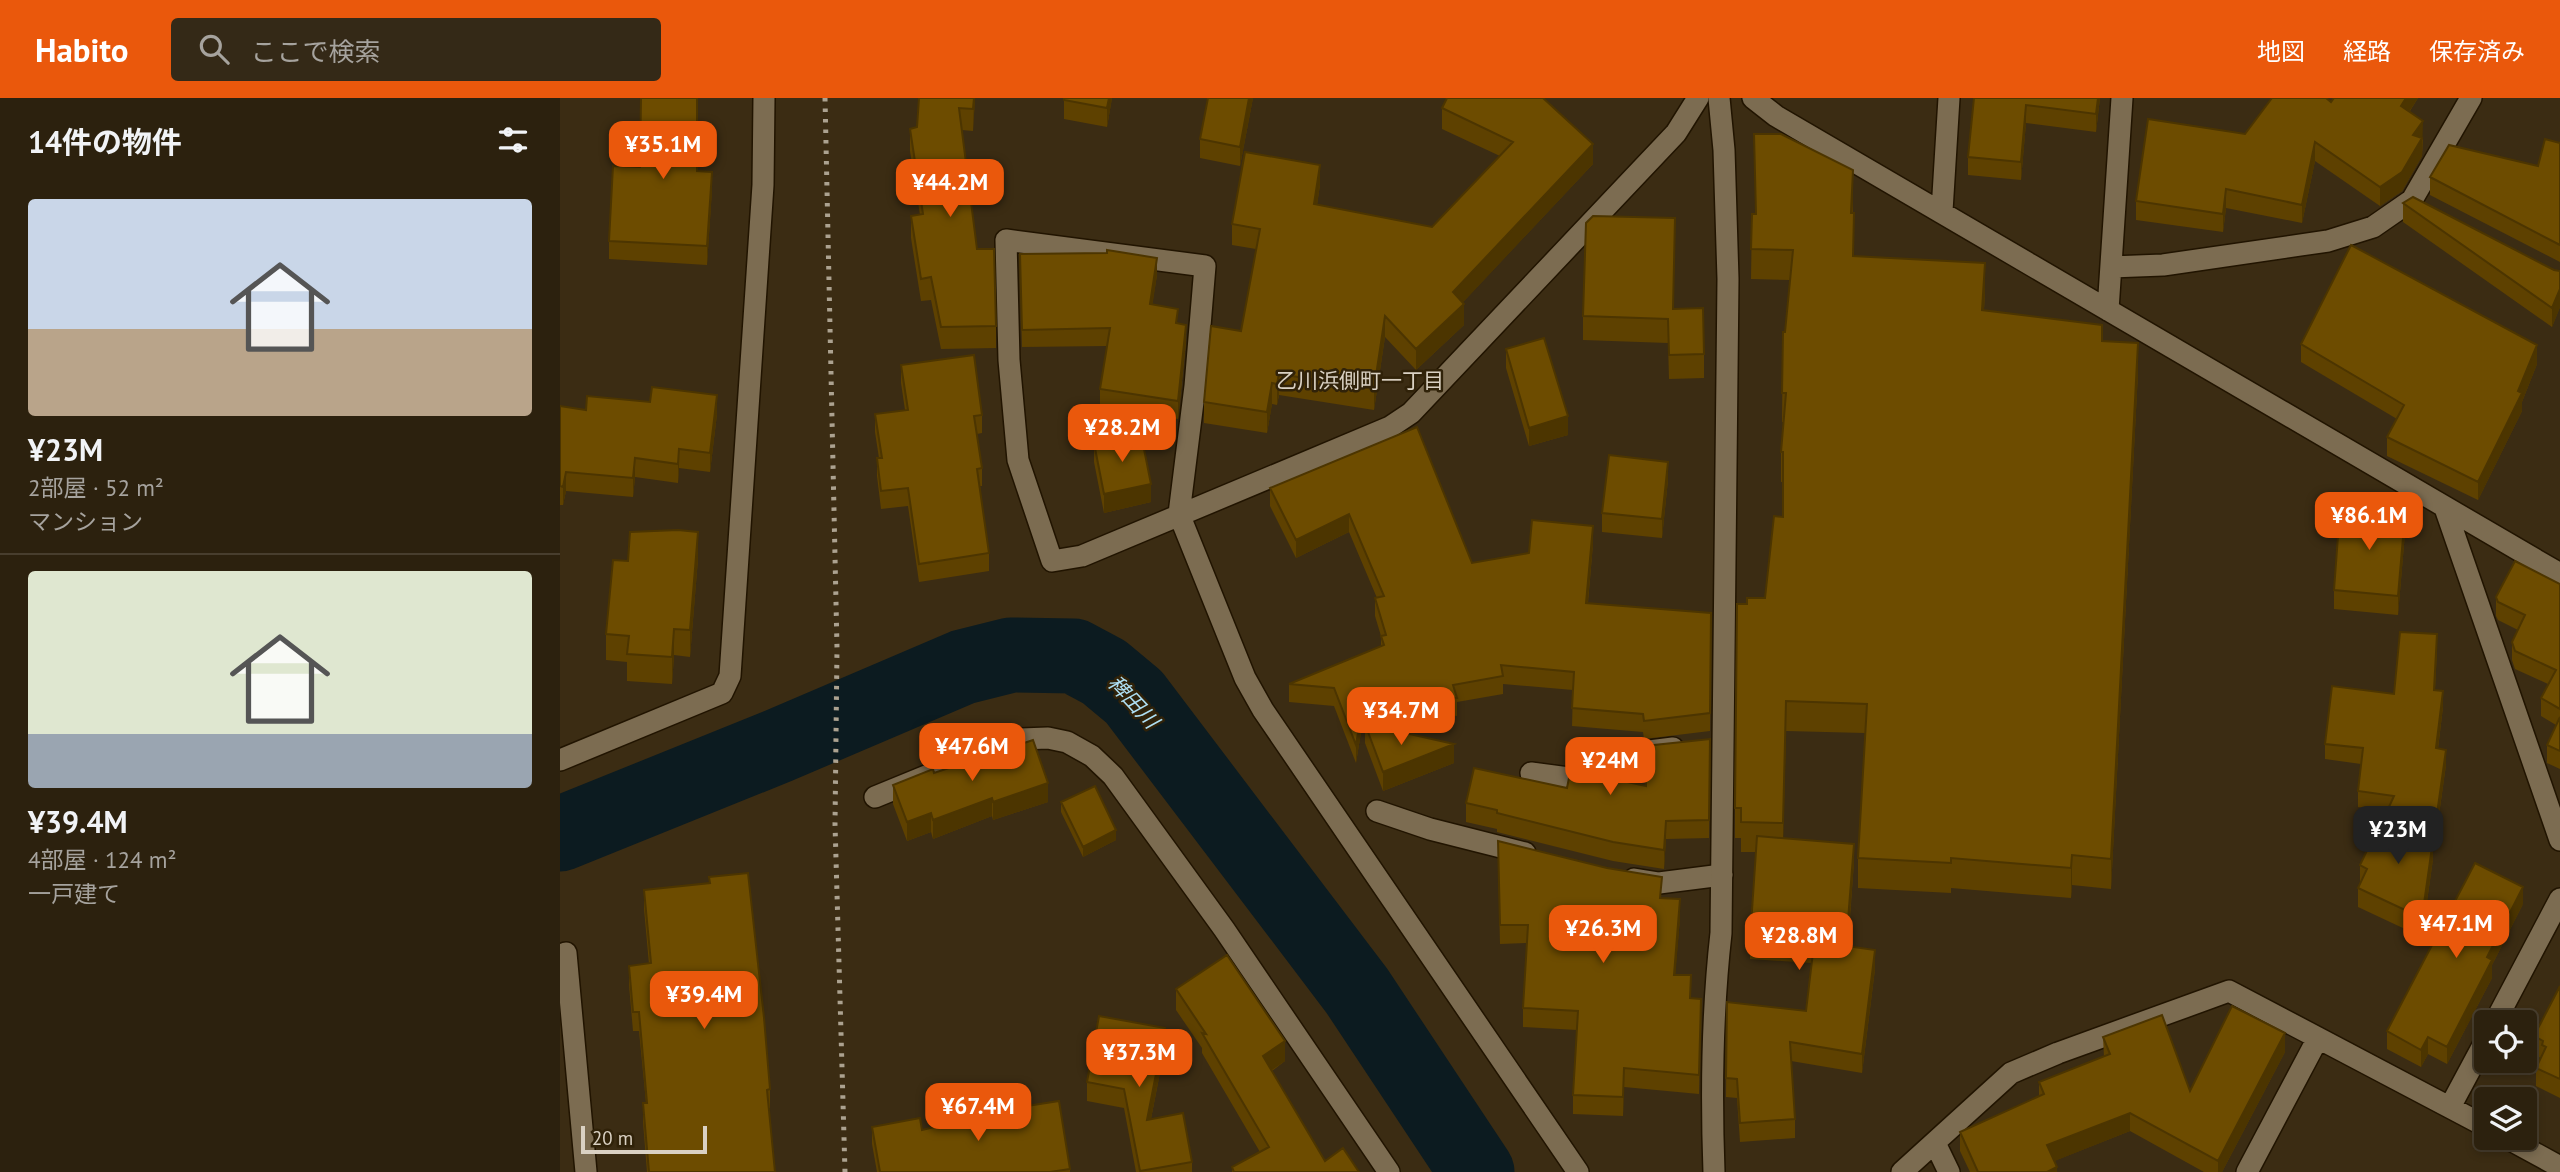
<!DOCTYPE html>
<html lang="ja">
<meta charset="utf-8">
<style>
:root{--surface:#2c210e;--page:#342917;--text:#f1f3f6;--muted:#a6a39e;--line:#483e2e;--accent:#ea580c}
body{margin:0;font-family:"PT Sans","Noto Sans JP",sans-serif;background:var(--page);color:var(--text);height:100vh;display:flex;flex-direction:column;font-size:26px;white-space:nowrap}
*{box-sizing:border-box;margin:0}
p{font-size:23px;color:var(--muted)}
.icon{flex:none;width:38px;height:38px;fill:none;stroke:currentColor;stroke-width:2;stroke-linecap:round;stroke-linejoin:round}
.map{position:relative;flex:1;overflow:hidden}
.sheet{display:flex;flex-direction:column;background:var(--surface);width:560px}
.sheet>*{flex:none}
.buttons{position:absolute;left:1914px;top:912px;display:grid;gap:14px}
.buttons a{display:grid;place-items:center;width:63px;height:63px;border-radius:7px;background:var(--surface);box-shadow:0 4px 10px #0003,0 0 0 2px var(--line);font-size:35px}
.scale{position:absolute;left:21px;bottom:18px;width:126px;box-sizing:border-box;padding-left:7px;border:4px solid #dad1c3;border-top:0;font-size:19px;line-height:24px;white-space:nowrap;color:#dad1c3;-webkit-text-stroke:5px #302209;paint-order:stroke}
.price{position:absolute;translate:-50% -60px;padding:0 16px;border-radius:14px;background:var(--accent);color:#fff;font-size:23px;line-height:46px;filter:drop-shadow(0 2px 4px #0008)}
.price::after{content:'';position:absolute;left:50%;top:42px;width:21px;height:16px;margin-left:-10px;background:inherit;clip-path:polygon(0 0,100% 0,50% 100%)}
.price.on{background:#222;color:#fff}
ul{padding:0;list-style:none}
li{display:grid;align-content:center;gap:14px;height:371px;padding:0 28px}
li+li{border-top:2px solid var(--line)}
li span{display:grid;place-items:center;height:217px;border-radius:7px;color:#555}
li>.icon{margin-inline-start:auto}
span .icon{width:126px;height:126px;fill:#fffc;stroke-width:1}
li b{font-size:30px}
h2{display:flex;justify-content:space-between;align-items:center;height:84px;padding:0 28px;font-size:30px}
header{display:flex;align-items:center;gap:42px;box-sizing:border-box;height:98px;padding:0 35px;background:var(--accent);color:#fff}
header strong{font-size:33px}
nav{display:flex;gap:38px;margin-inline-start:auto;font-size:24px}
.search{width:490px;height:63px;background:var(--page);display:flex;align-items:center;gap:18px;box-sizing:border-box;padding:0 24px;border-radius:7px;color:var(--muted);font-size:26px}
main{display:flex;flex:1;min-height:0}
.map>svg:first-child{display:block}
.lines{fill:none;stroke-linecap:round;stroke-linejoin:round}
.river{stroke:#0c1b20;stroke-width:75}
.street-casing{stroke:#211400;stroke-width:24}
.secondary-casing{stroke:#211400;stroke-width:24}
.street{stroke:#7c6c51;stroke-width:21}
.secondary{stroke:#7c6c51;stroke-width:21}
.rail{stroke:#aca290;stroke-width:5;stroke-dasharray:3.5 7;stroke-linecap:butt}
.wall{fill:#5e4100}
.shaded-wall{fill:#4c3500}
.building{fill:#6d4c00;stroke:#4c3500;stroke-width:2}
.labels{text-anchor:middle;stroke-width:5;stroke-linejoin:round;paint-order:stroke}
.neighbourhood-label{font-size:21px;fill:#dad1c3;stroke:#302209}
.water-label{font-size:21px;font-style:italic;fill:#aedff3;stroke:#302209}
</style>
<header>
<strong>Habito</strong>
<div class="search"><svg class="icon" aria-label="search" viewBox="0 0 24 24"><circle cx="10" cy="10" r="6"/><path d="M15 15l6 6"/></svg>ここで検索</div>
<nav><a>地図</a><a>経路</a><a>保存済み</a></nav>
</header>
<main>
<section class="sheet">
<h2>14件の物件<svg class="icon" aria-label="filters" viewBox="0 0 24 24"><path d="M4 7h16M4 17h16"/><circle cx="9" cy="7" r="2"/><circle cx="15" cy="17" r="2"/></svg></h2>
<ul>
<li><span style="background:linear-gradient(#c9d6e8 60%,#b9a48a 0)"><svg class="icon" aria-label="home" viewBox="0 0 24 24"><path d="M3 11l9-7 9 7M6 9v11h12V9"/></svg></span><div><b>¥23M</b><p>2部屋 · 52 m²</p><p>マンション</p></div></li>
<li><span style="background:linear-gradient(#dfe7d0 75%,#9aa5b1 0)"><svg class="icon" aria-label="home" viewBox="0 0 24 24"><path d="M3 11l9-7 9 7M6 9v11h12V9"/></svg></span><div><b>¥39.4M</b><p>4部屋 · 124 m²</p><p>一戸建て</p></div></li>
</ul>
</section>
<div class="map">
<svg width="2000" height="1074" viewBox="0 0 2000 1074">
<rect width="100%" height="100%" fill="#3b2c13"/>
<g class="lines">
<path class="river" d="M0,736L218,648L403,569L451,557L514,558L544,574L574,599L797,893L917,1074"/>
<g class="street-casing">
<path id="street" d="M1193,0L1216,18L2000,476
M1382,113L1389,0
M1551,169L1603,167L1768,143L1813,129L1852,102L1911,0
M1548,212L1562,0
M1885,410L2000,742
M0,662L162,595L170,578L203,87L204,0
M971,675L1039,684L1073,655L1113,650
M315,699L437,649L461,641L488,640L507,644L532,658L553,678L664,831L829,1074
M817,713L870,731L965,755
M1074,781L1099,785L1162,777
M0,857L6,855L26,1074
M1935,924L2000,801
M1890,1009L1927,940
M1947,1040L2000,1069
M1375,1045L1389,1074
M1018,1074L703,612L685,580L619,416L635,288L645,168L446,142L449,262L458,362L492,463L522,458L830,329L851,315L1116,35L1138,0
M1342,1074L1451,975L1498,955L1669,893L1927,1029
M1687,1074L1758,940"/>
</g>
<g class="secondary-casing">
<path id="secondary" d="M1154,1074C1151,994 1152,915 1161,835L1168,181L1164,52L1159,0"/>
</g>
<use href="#street" class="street"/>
<use href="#secondary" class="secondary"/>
<path class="rail" d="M265,0L277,550L275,726L285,1074"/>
</g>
<path class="wall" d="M359,0H415L413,33L402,32L417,151L436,228V250L381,251L371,202L361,203L351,140V118L360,117L350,53V31L357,29Z
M552,0L547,29L504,21V2Z
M693,0L680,68L640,60V41Z
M1414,0H1540L1536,34L1466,25L1461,82L1408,77V59Z
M1774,0H1858L1850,13L1863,42L1862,58L1842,93L1820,108L1755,63L1742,125L1666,110L1663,134L1576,122V103L1685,36L1771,4Z
M882,10L1033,66L902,205L904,227L856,272L825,239L814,312L719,297L717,307L712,306L707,335L644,325V304L681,233L696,151L672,147V126L760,87L757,107L872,129L940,58L882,31Z
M1194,36L1293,101V115L1294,158L1425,195L1424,212L1542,243L1578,275L1551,791L1512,787L1511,800L1391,790V795L1298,790V760L1305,635L1226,633L1223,740L1294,764L1288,848L1315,871L1302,975L1231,963L1235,1021V1040L1180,1044L1177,1000L1166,999L1167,904L1246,913L1252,865L1190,861V842L1196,754H1181V740H1175V710L1187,506L1205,500L1223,419V384H1221V354L1224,324H1222L1223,234H1225L1230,182L1191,181L1192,116H1196Z
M2000,45V164L1870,97V79L1978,68Z
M137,73L152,92L147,167L49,161V143Z
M1843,105L1994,172L2000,173V209L1992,229L1843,124Z
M1115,144L1113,211L1144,256V280L1109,281L1108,245L1023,242V218Z
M460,173L597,177L592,207L618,225L626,244L618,321L540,308V291L547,248L462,249Z
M1741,246L1977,266L1962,304V313L1918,402L1827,358V339L1837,321L1741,264Z
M946,251L1008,337L969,348L946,270Z
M341,267L422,317V335L417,336L422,370V388H420L429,455V473L359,484L348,408L321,411L317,378V360H319L315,334V316L345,312L341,285Z
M0,308L26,312L157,316L150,374L119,370L118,385L75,379L73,399L6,393L3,407H0Z
M857,329L912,465L1033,446L1028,505L1151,515L1150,633L1084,641L1083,634L1012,628L1013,592L943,586V596L897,604V618L805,610L796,665L774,608L729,604V586L821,548V538L815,518V500H817L789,434L736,460L710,408V390Z
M534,345L591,404L544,415L534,364Z
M1108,382L1102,440L1042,434V415Z
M1845,435L1838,517L1774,511V492Z
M138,461L130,559L114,557L112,586L67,583V564L46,562V536L68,463Z
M2000,486V671L1987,665V647L1996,627L1981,618V600L1988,586L1955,571L1952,562V544L1958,532L1938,522L1936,518V499Z
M1877,551L1875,592L1883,609L1878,651L1886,667L1876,738L1858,734L1873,761L1862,839L1798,809V790L1800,785V767L1828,719V713L1798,709V693L1801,666L1765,661V646L1834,596Z
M805,626L894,665L823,693L805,645Z
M1150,641L1149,740L1106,741L1104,771L1053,763L937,734V731L906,724V705L1007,690L1085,688V648Z
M374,675L488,704L433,722L432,718L373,741L371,734L347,743L333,706V687Z
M501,704L556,742L523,759L501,714Z
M938,762L1101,800L1120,820L1115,877L1131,900L1141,901L1139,996L1064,989L1063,1018L1013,1016V997L1017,932L963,929V910L967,845L940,846Z
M149,779L210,991V1010H209L215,1074H87L83,1024V1005H86L79,933H73L69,887V868L89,866L84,811V792L149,785Z
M1963,806L1932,867V880L1887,966L1868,956L1861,969L1827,951V933Z
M2000,888V1000L1976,988V970L1981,960L1974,957V938Z
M616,891L725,963L712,973L765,1063L799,1074H672V1069L700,1054L642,955V950L616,912Z
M1543,939L1630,993L1725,954L1662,1074H1644L1570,1033L1494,1063L1497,1074H1410L1400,1053V1034L1479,998V984L1544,959Z
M605,949L591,1021L632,1064V1074H576L564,1010L527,1003V984Z
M312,1029L362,1032L510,1071V1074H317L312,1046Z"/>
<path class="shaded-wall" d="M414,0H415L413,33Z
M549,0H552L547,29V10Z
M689,0H693L680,68V49Z
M1538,0H1540L1536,34V16Z
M1846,0H1858L1841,26V8Z
M1466,7V25L1461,82V64Z
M1863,23L1862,58L1842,93L1820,108V89Z
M1755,44V63L1742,125V107Z
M1033,46V66L893,215V194Z
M760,67V87L754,127V106Z
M1293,72V101L1291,145V115Z
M152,74V92L147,167V148Z
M1666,91V110L1663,134V116Z
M597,160V177L590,224V206Z
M1425,165V195L1422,241V212Z
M2000,191V209L1992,229V210Z
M904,206V227L856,272V251Z
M825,218V239L814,312V291Z
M626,227V244L618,321V303Z
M1578,245V275L1551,791V761Z
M1977,247V266L1962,304V313L1918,402V384L1958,293Z
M719,276V297L717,307V286Z
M712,285V306L707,335V314Z
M157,297V316L150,374V355Z
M1008,318V337L969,348V330Z
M119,351V370L118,385V366Z
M75,360V379L73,399V380Z
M1108,364V382L1102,440V421Z
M6,374V393L3,407V389Z
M591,386V404L544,415V396Z
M789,416V434L736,460V442Z
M1845,416V435L1838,517V498Z
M1033,428V446L1026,523V505Z
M138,434V461L130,559V532Z
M114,531V557L112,586V559Z
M805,592V610L796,665V647Z
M1883,593V609L1876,666V650Z
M1226,603V633L1223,755V725Z
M894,646V665L823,693V674Z
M1886,652V667L1876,738V723Z
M488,685V704L433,722V704Z
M432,700V718L373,741V722Z
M371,715V734L347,743V724Z
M1106,723V741L1104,771V752Z
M556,732V742L523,759V749Z
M1873,742V761L1862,839V820Z
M1294,746V764L1286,867V848Z
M1512,757V787L1511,800V770Z
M1963,789V806L1932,867V880L1887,966V949L1927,859Z
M1120,801V820L1114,895V877Z
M1315,852V871L1302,975V956Z
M605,930V949L587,1041V1022Z
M1725,935V954L1662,1074H1658V1063Z
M1868,939V956L1861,969V952Z
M725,943V963L703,978V958Z
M1064,970V989L1063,1018V999Z
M1570,1015V1033L1487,1066V1047Z
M1497,1069V1074H1487Z"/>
<path class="building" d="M81,0H137V73L152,74L147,148L49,143L53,68L80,69Z
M359,0H414L413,11L399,10L417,151H434L436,228L381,229L371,179L361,181L351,118L363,116L350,31L357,29Z
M504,0H549L547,10L504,2Z
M648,0H689L680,49L640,41Z
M887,0H983L1033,46L893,194L904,206L856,251L825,218L814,291L719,276L717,286L712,285L707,314L644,304L651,228L681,233L700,131L672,126L685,54L760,67L754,106L872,129L953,44L882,10Z
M1414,0H1538L1536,16L1466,7L1461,64L1408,59Z
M1712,0H1766L1771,4L1774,0H1846L1841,8L1863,23L1853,37L1862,40L1842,74L1820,89L1755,44L1742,107L1666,91L1663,116L1576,103L1588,21L1685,36Z
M1194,36H1221L1293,72L1291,115H1294L1293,158L1425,165L1422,212L1542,227V243L1578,245L1551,761L1512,757L1511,770L1391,760V765L1298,760L1307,606L1226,603L1223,725L1181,724V710H1175L1177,506H1187V500H1205L1214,418L1223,419V354H1221L1226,295H1222L1223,234H1225L1233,152L1191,151L1192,116H1196Z
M1985,41L2000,45V147L1870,79L1889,47L1978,68Z
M1853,99L1994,172L2000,173V191L1992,210L1843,105Z
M1033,118L1115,120L1113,211L1143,210L1144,256L1109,257L1108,221L1023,218L1026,125Z
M1791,147L1977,247L1958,293L1962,295L1918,384L1827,339L1844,307L1741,246Z
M547,152L597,160L590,206L618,211L616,225L626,227L618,303L540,291L550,230L462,232L460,156L547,155Z
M984,240L1008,318L969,330L946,251Z
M414,257L422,317L414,318L422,370L417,371L429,455L359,466L348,390L321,393L317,360H322L315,316L348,312L341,267Z
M92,289L157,297L150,355L119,351L118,366L75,360L73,380L6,374L3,389L0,388V308L26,312L27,298L90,304Z
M857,329L912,465L969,455L972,422L1033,428L1026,505L1151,515L1150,615L1084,623L1083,616L1012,610L1014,574L941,567L943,578L893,587L897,600L805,592L796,647L774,590L729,586L824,547L821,538L826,537L815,500L824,498L789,416L736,442L710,390Z
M581,336L591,386L544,396L534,345Z
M1049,357L1108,364L1102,421L1042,415Z
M1780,411L1845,416L1838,498L1774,492Z
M118,432L138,434L130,532L114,531L112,559L67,556L69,538L46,536L53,462L68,463L70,434Z
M1955,463L2000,486V611L1981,600L1996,572L1955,553L1952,544L1965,517L1938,504L1936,499Z
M1840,534L1877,536L1874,592L1883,593L1876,650L1886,652L1876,723L1828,711L1834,698L1798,693L1803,650L1765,646L1772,588L1834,596Z
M2000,619V653L1987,647Z
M805,626L894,646L823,674Z
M1150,641L1149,722L1106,723L1104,752L1053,744L937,715V712L906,705L914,670L1007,690L1010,675L1039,678L1086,688L1085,648Z
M473,642L488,685L433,704L432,700L373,722L371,715L347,724L333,687L373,671L374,675Z
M535,688L556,732L523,749L501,704Z
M1824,717L1873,742L1862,820L1798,790L1807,771L1800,767Z
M1197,738L1294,746L1286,848L1315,852L1302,956L1230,944L1235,1021L1180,1025L1177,981L1166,980L1167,904L1246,913L1254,846L1190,842Z
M938,743L1047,770L1102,779L1100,800L1120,801L1114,877H1131L1130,900L1141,901L1139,977L1064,970L1063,999L1013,997L1018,913L963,910L968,827H940Z
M1915,765L1963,789L1927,859L1932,862L1887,949L1868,939L1861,952L1827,933Z
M188,775L204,920L210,991L207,992L215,1074H89L83,1005H87L79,914H73L69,868L91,865L84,792L150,785L149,779Z
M667,857L725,943L703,958L765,1063L783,1050L799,1074H674L672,1069L709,1049L642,935L646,936L616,891Z
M2000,888V981L1976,970L1986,949L1982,947L1983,943L1974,938Z
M1672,908L1725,935L1658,1063L1570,1015L1487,1047L1497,1069L1487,1074H1418L1400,1034L1484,996L1479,984L1550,956L1543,939L1602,917L1630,993Z
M539,918L605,930L587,1022L623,1015L632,1064L580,1073L564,991L527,984Z
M499,1003L510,1071L490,1074H320L312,1029L360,1020L362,1032L448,1011Z"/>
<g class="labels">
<g class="neighbourhood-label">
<text x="800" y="290">乙川浜側町一丁目</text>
</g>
<g class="water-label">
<text transform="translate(573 604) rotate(47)" y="7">稗田川</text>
</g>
</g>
</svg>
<div class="buttons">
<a><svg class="icon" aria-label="locate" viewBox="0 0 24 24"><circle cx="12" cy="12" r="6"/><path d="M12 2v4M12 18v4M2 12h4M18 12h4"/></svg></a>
<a><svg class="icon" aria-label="layers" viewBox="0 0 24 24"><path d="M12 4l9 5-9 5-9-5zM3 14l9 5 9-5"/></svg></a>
</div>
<div class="scale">20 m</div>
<b class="price" style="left:103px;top:83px">¥35.1M</b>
<b class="price" style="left:390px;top:121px">¥44.2M</b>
<b class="price" style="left:562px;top:366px">¥28.2M</b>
<b class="price" style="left:1809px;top:454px">¥86.1M</b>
<b class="price" style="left:841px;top:649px">¥34.7M</b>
<b class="price" style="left:412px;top:685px">¥47.6M</b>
<b class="price" style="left:1050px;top:699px">¥24M</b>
<b class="price on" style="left:1838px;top:768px">¥23M</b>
<b class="price" style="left:1896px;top:862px">¥47.1M</b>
<b class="price" style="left:1043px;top:867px">¥26.3M</b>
<b class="price" style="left:1239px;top:874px">¥28.8M</b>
<b class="price" style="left:144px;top:933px">¥39.4M</b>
<b class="price" style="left:579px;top:991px">¥37.3M</b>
<b class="price" style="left:418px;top:1045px">¥67.4M</b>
</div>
</main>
